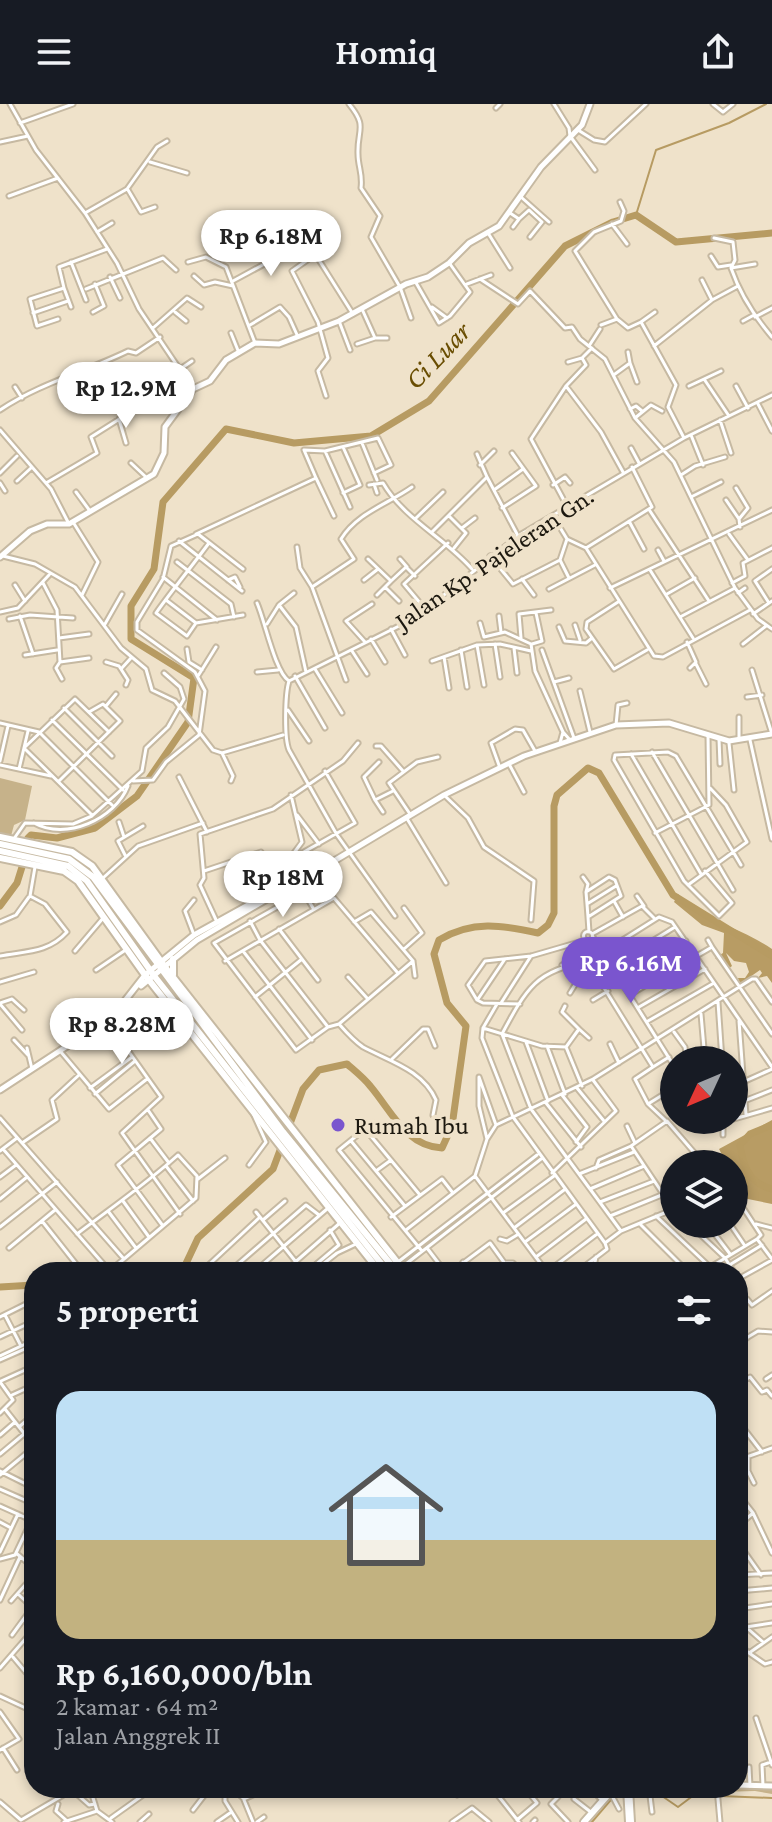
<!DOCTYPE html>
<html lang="id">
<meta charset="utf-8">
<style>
:root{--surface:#171b24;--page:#20242c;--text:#f1f3f6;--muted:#9ea1a6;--line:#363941;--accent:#7a55ce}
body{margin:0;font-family:"Crimson Pro",serif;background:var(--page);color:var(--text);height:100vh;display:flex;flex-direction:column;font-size:30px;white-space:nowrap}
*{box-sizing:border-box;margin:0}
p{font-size:26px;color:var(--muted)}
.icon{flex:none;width:44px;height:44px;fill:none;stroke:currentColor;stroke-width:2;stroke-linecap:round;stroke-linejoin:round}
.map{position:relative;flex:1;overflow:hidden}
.sheet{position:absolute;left:24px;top:1158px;width:724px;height:536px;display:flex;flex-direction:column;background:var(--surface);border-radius:32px;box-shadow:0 4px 12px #0003}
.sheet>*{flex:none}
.needle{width:52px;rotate:226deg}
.fabs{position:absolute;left:660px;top:942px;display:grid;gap:16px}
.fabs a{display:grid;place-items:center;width:88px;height:88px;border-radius:50%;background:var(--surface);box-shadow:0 4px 12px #0003;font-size:40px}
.price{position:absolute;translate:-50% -68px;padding:0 18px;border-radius:28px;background:#fff;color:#222;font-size:26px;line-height:52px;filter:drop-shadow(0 2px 4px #0008)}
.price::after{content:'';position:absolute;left:50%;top:48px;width:24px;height:18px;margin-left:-12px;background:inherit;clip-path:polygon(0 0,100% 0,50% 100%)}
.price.current{background:var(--accent);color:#fff}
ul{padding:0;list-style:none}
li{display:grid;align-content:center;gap:16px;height:424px;padding:0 32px}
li+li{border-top:2px solid var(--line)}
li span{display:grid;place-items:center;height:248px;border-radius:24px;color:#555}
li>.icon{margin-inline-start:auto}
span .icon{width:144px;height:144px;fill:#fffc;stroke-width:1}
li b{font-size:34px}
h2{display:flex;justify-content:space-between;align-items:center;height:96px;padding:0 32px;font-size:34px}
header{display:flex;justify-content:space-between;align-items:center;height:104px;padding:0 32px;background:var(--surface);font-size:36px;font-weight:600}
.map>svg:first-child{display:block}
.green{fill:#c6b28a}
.forest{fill:#b89c64}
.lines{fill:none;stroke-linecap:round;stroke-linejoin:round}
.stream{stroke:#b79b62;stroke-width:2}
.river{stroke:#b79b62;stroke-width:7}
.street-casing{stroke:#c6b9a2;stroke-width:7}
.secondary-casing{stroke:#c6b9a2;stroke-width:9}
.primary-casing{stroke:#c6b9a2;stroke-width:10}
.highway-casing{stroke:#c6b9a2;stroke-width:12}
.street{stroke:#fff;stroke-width:3}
.secondary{stroke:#fff;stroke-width:5}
.primary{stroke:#fff;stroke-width:6}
.highway{stroke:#fff;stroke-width:8}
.poi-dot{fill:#7a55ce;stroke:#efe2ca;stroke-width:3}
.labels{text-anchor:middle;stroke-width:8;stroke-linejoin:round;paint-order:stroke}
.street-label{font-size:26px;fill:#1c180f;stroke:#efe2ca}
.poi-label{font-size:26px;fill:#1c180f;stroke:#efe2ca;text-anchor:start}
.water-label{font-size:28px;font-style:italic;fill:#694d02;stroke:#efe2ca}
</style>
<header><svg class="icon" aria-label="menu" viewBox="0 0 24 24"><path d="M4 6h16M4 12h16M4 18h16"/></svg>Homiq<svg class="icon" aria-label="share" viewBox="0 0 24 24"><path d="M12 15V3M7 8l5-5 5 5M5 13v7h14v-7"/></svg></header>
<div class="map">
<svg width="772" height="1718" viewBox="0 0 772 1718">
<rect width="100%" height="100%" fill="#efe2ca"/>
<path class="green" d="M0,674L32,682L25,716L14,721L11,732L0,729Z
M674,1684H772V1690L755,1687L682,1689L677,1693L673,1692Z"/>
<path class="forest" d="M678,790C700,814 743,825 772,845V879L767,872L758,874L762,869L760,866L740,880L738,874H745L749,868L746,859L734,857L726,849L732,862L728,865L715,854L723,849L724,829L702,821L674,798Z
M772,1016V1100L743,1094L734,1075V1060H727L719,1045Z"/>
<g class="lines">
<path class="stream" d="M636,111L656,46L729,19L766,0
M634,1691L662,1692L678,1703L694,1691L772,1694
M592,1718L615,1691H627"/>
<path class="river" d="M28,734L31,731L57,734L95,724L137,692L188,618L194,574L131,535V502L154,465L163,398L226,325L294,339L371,332L429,297L565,142L613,118L636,111L676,138L772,129
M0,802L17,779L22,763
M772,1021L750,1030L740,1041C743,1062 750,1080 772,1085
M182,1168L198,1134L273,1065L303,985L319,966L347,960C355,967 364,974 371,983C392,1008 406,1042 442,1044L452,1022L466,922L447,899L434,850L439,836C472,816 502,821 538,829L548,821L554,809V702L557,691L588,664L599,669L673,791L772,852
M0,1183L34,1181"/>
<g class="street-casing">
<path id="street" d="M10,0L36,46L85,109L117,159L139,205L193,285
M349,0C368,23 357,25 358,50C358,63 363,70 361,84L380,112L371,133L400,183L411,214
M554,0L569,24L570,32L595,66
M713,0L723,8L733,0
M496,4L500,0
M20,19L73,0
M578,26L594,36L605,38L646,0
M0,38L28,32
M150,58L187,69
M128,86L141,108L155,103
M9,92L58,74
M521,93L549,118
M85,109L127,85L157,43L167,37
M510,109L519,115L529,106L542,118L530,133
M612,120L627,140
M513,123L519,115
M283,125L296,142
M97,128L112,119
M488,129L510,164
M714,134L733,138L735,156L731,164C740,190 754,212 772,233
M276,139L283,150
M316,150L292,167L318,218L328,254L318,267L326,292
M711,152L718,163L731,161
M71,158L86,196
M188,158L206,153L226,163L255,239
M731,164L755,160
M194,172L204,181L215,178L233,182
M110,173L120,194
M480,175L518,200L530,187L565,224L572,223L580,235L605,255L635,314L674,358L735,484L758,515L772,525
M702,176L712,196
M233,177L307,137L353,210
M415,177L439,219L450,212L470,188L450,160
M467,180L491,171
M64,184L71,203
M86,185L163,154L176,166
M432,203L447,214
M93,208L104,202L95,180
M175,208L186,217
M33,209L68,197
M755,213L772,204
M58,215L37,222L30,195L64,184L59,163L107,145
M617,215L575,147L594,128L621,117L624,107L620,98
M339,217L350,246
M743,217L754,211
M641,218L655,208
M250,221L280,203L289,213L298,233
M601,221L617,215L628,224L641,218L676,281L668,303L684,334
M153,224L187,194L201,203
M231,229L239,249
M375,234H387
M357,240L375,234L362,205
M589,242L600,225
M654,242L712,196L738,182
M628,248L630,259
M568,258L582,254
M94,265L122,289L157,281L192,257
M615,270L630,259L637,278
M704,275L721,267
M566,282L601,328L623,368
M689,282L704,275L729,312
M736,282L748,304
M15,283L22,294
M758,300L772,327
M630,305L636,302L642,307
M0,306C40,279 85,268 128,247L136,249L160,233
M635,314L651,301L662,307
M119,315L126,339
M720,316L731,349
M0,326L51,385L69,420
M691,331L703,361
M362,339L377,376
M343,343L360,381L343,389
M631,344L639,359
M325,347L350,403
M131,359L147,374
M480,361L494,347
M0,369L17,352
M681,371L695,362L725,353
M487,373L517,430
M316,374L334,412
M17,377L31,364
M0,379L5,387
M46,379L97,349L91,333L129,309L133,300
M374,380L377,389
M369,381L383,379C404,415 445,434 472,465
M553,381L565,373L570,379
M736,384L748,404L739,415L740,423
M494,386L523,365
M76,388L90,407
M691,393L721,378
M726,396L739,415
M567,402L531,335L566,282L586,261L582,254L592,244
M502,404L536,382L512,349
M650,407L709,497
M449,412L466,429L454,444
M553,412L567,435L586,444L654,552L663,553L750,506
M415,415L443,388
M629,417L644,445
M73,418L98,458L82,491
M462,424L475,414
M432,428L487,373L477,350
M196,430L316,374L304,346L325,347L378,334L391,361L374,369
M729,430L748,456
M179,437L242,487
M297,443L300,464L312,483L346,576
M586,444L652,403L632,363
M658,446L664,457
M3,452L35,460L75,483L121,544L146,565L152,586L175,597L213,646L222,649L233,672L231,677
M490,452L513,480L560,456L567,435
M368,455L391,477L406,463L415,472
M400,455L407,463
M560,456L569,474
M177,458L231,500L234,513
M650,466L693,534
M163,473L217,516
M522,475L534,491
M228,476L235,473L240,483
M364,476L378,465
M43,479L57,506L60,558L56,564L62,575
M732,479L745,472L743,459L772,444
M15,481L25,497
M312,483L354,455L341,435C357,409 388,400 412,383
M385,483L399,497
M610,484L772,406
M549,485L595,461
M738,489L745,484
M667,490L695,474
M377,491L391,477
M166,496L196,519L187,532L156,509C173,485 192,462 209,439
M618,498L587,518L586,525L614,565L647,546
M257,499C265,517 275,568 289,577
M769,499L755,477L772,465
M279,501L296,523L306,568
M426,506L404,480L448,439
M0,508L18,504L49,471
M753,510L772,497
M20,512L33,550
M499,512L501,528
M680,513L735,484
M9,515L30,511L73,514
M196,519L243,511
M480,519L484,533L505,528L531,540L535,567L563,628
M105,520L122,490
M267,520L279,501L294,489
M575,521L580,536
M559,523L565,537L586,539L592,534
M391,525L405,551
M59,534L89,530
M521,534L519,510L551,506
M371,535L385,558
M365,538L346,517L372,500
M687,538L696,558L690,564
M495,540L500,573
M532,540L542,537L536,509
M743,540L766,522
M477,541L484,581
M514,544L517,569
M187,545L189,558L202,566
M461,546L467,583
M542,546L574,634
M352,547L367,570
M25,551L57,546
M444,553L449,584
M432,557L477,541L500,540L531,547
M60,558L89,554
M106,558L119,562L128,576L126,581
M696,560L706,580
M121,565L131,554
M315,565L342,609
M752,566L772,630
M257,568L278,566
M198,572L216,543
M295,572L325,624
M554,578L569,574
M580,587L590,628
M747,593L762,591
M106,602L116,590
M64,604L112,652
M288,606L309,637
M52,616L123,686
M0,619L39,628L112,701
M616,621L618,601L627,599
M739,634V613
M719,635L720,660
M750,636L772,735
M560,639L563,628L570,636
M729,639L734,686
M376,642H381L403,667
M24,644L75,595L109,628
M24,644L92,711
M652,648L733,786
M222,649L283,631
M631,650L701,770
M0,657L8,622
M509,660L524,688
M0,661L51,672
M500,664L491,639L515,625L523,626L535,647
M19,665L28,627
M179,673L207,728
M59,677L120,617L103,600L89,608
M133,677L153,676L166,658L199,631L205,587L195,568L137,526V518L163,475L171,442L198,430L243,465
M291,691L302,738L291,753
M444,691L468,714L484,743L534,777L531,816
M375,696L364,673L379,658
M383,708L375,696L393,687
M410,710L389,679L417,658L438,653
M297,711L319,740
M406,713L446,779
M119,718L124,733
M34,719C66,737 115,715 128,682
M655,729L709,701L708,632
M13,736L25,719L73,720L92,712L142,667L146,644L168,623L184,595L180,583L164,569
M125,751L118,737L143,722
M272,766L355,719L325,667
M204,767L261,748L281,783
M705,767L732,799L719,812L684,777L614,656L615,651L668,648L676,652L741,761
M583,773L588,780L586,788
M103,774L138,742L203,719
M299,780L313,804
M688,781L747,738L726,701L710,684
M304,788L214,839L296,946L328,923L339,920L413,857L371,808L354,818
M637,792L644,802
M614,797L623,813
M587,800L586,788L609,773L615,776L621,792L588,813L589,828
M404,804L422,829L404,845
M395,812L337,731L289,646C284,634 285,590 289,577L415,514L518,432L684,334L772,291
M588,813L587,800L616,782
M250,817L260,836L328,923
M0,818L16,811L29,793
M217,818L200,781L204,774L200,730L273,705L343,657L358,639
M279,825L318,876
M583.5 832a4.5 4.5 0 1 1 9 0a4.5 4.5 0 1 1-9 0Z
M592,830L642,802L655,815
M194,831L185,807L194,796
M593,833L674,962
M708,836L712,843
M75,847L104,813
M243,847L312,936
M605,847L659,813L672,818L772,963
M0,852C26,847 48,849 67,828L45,800L30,792L35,763
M225,857L334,794L397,868
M413,857L415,872
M562,861L578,873
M96,866L127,845
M597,871L675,823
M348,873L367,894
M622,875L686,837
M0,878L34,868
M570,889L581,871H597
M631,890L712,843L772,930
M255,893L302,855
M478,895L505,855
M477,896L468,881L485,857L531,852L586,836
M477,896L483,899L520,900
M593,896L608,887
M718,898L722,956
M0,899L12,895L24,906
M501,899L531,852
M0,900L22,926
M565,902L562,908L579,925
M639,903L705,865
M58,907L76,934
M701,910L705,956
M107,917L161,993L122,1029L180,1110
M648,917L714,879
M739,917L746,1011
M339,920C346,928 354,937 363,943C389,957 423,966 436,996L433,1011
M483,924L482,934L513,1013L605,1139
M483,924L542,942L566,943L582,982
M483,924L497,900
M674,928L685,943L687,956
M502,930C526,885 537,865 588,858L653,963L669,953
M502,930L531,1005L621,1127
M14,936L28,951
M526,938L548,997
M610,940L619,959
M547,942L565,990
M566,943L579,925L589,934
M27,944L32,965
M61,948L109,1005L147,975
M392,955L423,925H428L435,942
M653,963L635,975L648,1000L665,1016
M743,978L772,965
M90,984L132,953
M577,984L604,1017
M95,990L135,957
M562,991L587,1023L576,1038
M744,997L772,986
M546,999L581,1043
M648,1000L664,990L669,995
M148,1006L161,1025L118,1061L163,1122
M0,1014L124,1155L196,1094L197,1072L178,1051C146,1080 111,1104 77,1130
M734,1015L772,1004
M723,1016V1031
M627,1022L635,1039
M150,1034L169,1059
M487,1035L479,1002V973L496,1021
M351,1037L405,1102
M22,1039L57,1015L52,996L79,971
M631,1042L667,1017L704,1060
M3,1045L107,1164L112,1165L124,1155
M0,1047L17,1034
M249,1061L266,1038L252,1007
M166,1062L193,1097
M596,1064L599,1056L631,1042L663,1090
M376,1067L391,1056
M552,1069L616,1007L593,976
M579,1070L634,1048
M475,1072L547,1168
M0,1073L16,1061
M198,1075L225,1054
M590,1085L644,1062
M734,1090L761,1131L757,1135L772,1155
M420,1091L365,1025L339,1046L422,1147
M0,1095L27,1073
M123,1097L149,1133
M600,1098L654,1077
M108,1107L136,1144
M256,1108L304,1168
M503,1109L554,1072
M610,1112L674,1086
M656,1112L710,1163
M391,1113L442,1075L453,1089
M263,1116L285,1097
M42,1117L80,1165L97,1164L102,1160
M640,1120L688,1168
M689,1120L725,1154L734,1168
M707,1120L730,1150
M730,1120L745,1142
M756,1120L772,1124
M0,1123L57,1078
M514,1124L564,1086
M406,1126L475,1072L487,1035L496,1021L593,975L752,875H756L772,898
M500,1135L507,1137L517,1131
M525,1138L575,1101
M9,1144L55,1106
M427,1144L443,1165
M536,1153L586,1115
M212,1158L221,1168
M398,1158L537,1051
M463,1158L470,1168
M506,1159H513L522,1168
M731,1160L762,1141
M402,1163L541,1055
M201,1168L260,1113
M229,1168L306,1101L319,1111
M254,1168L327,1105
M284,1168L341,1118
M307,1168L339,1141L330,1126
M313,1168L337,1149L356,1140
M451,1168L490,1139L511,1168
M547,1168L597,1130
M577,1168L607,1145L605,1139L621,1127L674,1105
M593,1168L596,1153
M632,1168L641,1162L649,1168
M702,1168L757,1135
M738,1175L772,1156
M738,1197L747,1195L752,1201L772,1187
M5,1211L21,1242
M0,1213L34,1196
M738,1223L747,1234
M0,1233L34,1217
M738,1239L758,1227L772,1228
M0,1252L34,1236
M0,1256L34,1241
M766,1275L772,1271
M1,1277L34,1262
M0,1278L13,1296L0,1309
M738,1280L750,1273L762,1288L767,1286L772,1292
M12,1291L34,1281
M5,1305L34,1342
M738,1317L762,1348
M19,1323L34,1310
M0,1331L15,1318
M0,1350L24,1330
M748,1354V1367L754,1379
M738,1356L772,1344
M0,1367L34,1384
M0,1371L34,1343
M738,1371L739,1370
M0,1385L34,1400
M738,1390L753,1409L772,1449
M0,1402L31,1416
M0,1418L11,1424
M738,1422L753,1409
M739,1440L761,1471
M0,1448L18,1410
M16,1449L34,1464
M0,1455L15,1451L34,1411
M738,1471L772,1469
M738,1487L772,1484
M18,1490L33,1504
M0,1496L20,1453
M11,1497L34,1471
M738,1505L772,1500
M12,1531L34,1501
M27,1534L34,1539
M763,1538L746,1523L772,1519
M738,1539L749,1549L772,1533
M749,1549L765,1560L772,1558
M13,1553L34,1578
M0,1564L34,1525
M0,1592L30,1606L34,1602
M738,1607H740
M0,1608L19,1635L0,1646
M756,1614L772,1661
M30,1630L34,1625
M3,1644L17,1666
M749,1663L750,1682
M763,1682L762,1661L771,1658
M90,1684L97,1707
M225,1684V1697L238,1718
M232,1684L244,1695L269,1684
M492,1684L519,1718
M589,1684L602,1696
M608,1684L619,1705
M649,1684L652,1708
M717,1684L720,1718
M497,1690L506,1684
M457,1691L465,1684
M558,1693L551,1700L568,1718
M574,1695L592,1709
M244,1696L253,1718
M0,1698L21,1716L72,1686L89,1701L95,1700
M58,1700L56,1707L66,1716
M193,1706L210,1684
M111,1714L153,1684
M517,1716L537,1699L525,1684
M64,1718L97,1707L112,1718
M140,1718L149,1710
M217,1718L230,1709
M257,1718L264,1713
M452,1718L472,1704L489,1718
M533,1718L535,1716"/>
</g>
<g class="secondary-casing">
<path id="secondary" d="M0,453L30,427L47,420H69L154,370L164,349L165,323L193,285L210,277L226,256L255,239L279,240L339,217L406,180L428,173L449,159L469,139L499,122L541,63L582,21L590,0
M141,882L197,836L277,789
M0,986L113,912L145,871L194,831L266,791L299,778L444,691L524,652L616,621L669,619L729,637L772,630
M738,1681L772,1682"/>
</g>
<g class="primary-casing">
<path id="primary" d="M0,733L72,748L92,762L165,863L405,1168
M0,740L69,755L93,773L283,1028L397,1168
M0,747L68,762L87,777L155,873L388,1168
M0,754L64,767L78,777L145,871L380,1168
M173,871V855
M584,1718L614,1684"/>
</g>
<g class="highway-casing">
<path id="highway" d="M628,1684L630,1718"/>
</g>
<use href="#street" class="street"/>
<use href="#secondary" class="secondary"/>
<use href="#primary" class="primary"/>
<use href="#highway" class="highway"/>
</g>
<circle class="poi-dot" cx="338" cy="1021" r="8"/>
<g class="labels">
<g class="street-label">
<text transform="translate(494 454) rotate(-34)" y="9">Jalan Kp. Pajeleran Gn.</text>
</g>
<g class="poi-label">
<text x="354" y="1030">Rumah Ibu</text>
</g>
<g class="water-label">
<text transform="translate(437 251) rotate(-46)" y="10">Ci Luar</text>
</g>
</g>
</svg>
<div class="fabs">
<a><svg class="needle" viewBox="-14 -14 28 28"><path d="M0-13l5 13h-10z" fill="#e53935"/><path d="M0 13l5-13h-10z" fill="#9ea1a6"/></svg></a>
<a><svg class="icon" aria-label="layers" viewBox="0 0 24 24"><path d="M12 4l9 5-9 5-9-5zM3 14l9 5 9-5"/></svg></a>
</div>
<b class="price" style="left:271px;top:174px">Rp 6.18M</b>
<b class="price" style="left:126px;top:326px">Rp 12.9M</b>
<b class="price" style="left:283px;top:815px">Rp 18M</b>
<b class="price current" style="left:631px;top:901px">Rp 6.16M</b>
<b class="price" style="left:122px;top:962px">Rp 8.28M</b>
<section class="sheet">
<h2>5 properti<svg class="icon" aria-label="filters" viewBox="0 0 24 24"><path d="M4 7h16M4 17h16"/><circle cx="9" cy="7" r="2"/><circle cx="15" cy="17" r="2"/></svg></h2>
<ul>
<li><span style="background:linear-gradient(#bfe0f5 60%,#c2b280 0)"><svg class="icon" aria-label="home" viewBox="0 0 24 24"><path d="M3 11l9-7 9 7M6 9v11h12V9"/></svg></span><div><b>Rp 6,160,000/bln</b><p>2 kamar · 64 m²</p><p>Jalan Anggrek II</p></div></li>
</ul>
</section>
</div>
